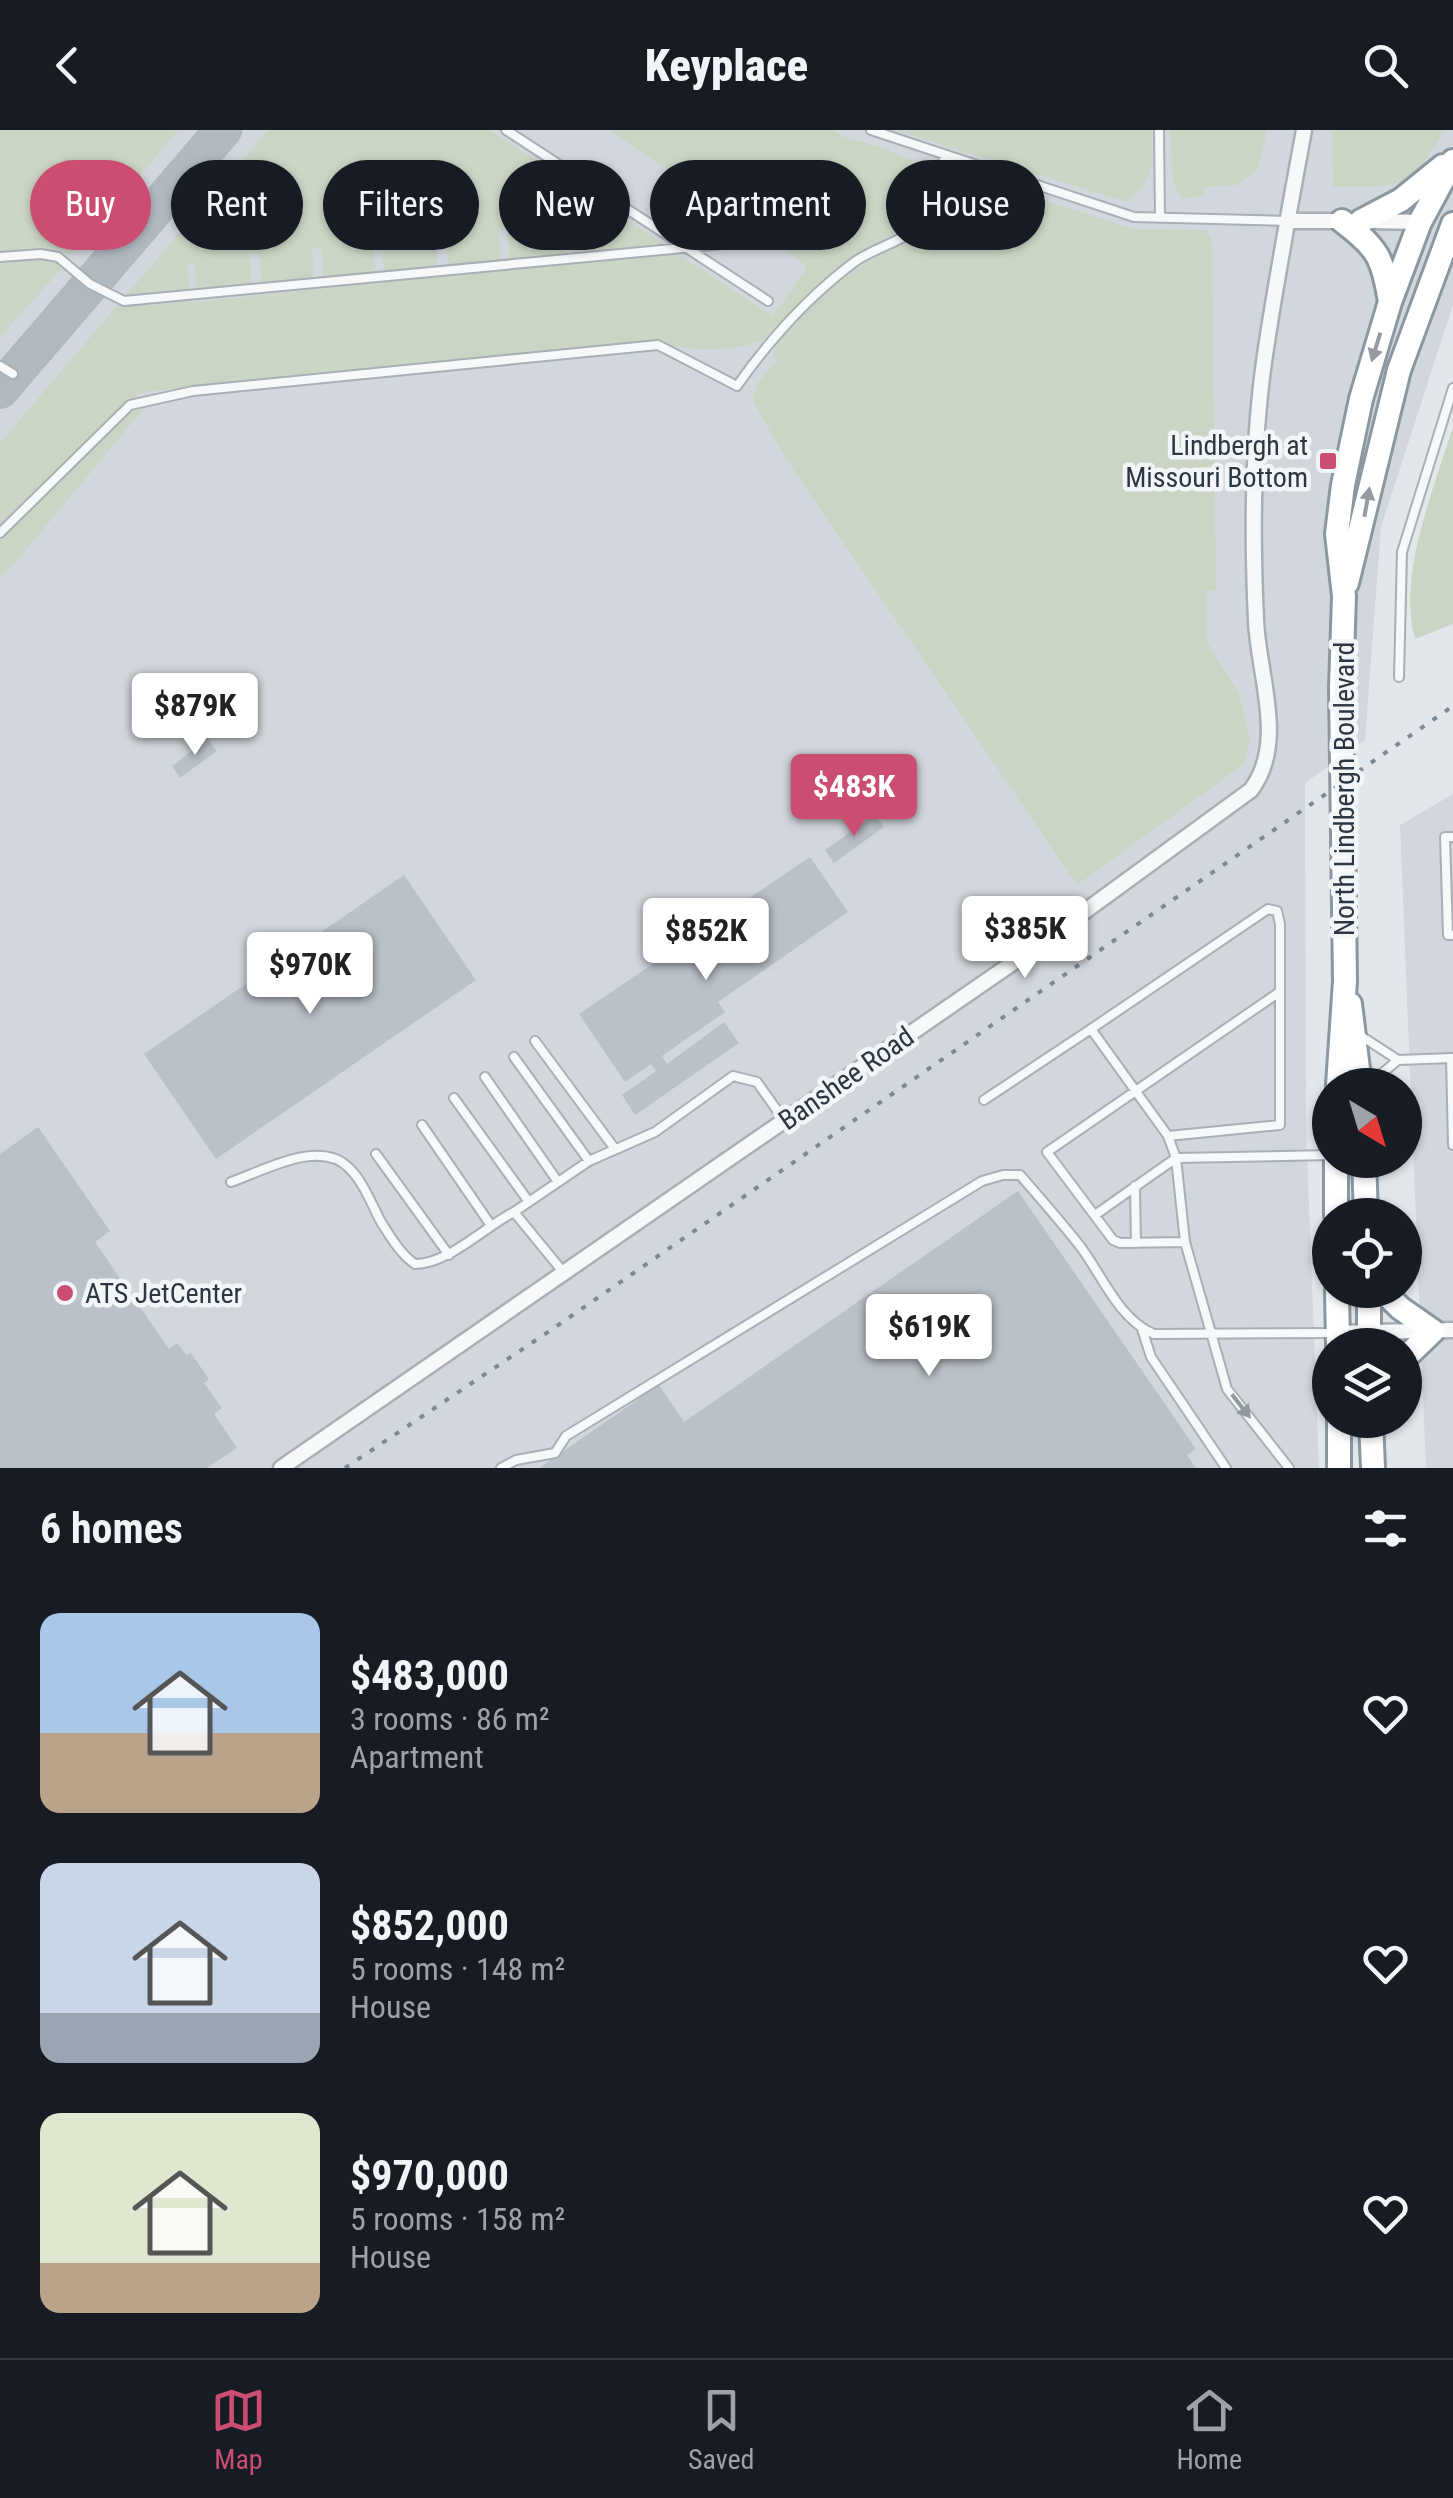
<!DOCTYPE html>
<meta charset="utf-8">
<style>
:root{--surface:#171b24;--page:#20242c;--text:#f1f3f6;--muted:#9ea1a6;--line:#363941;--accent:#cb4e72}
body{margin:0;font-family:"Roboto Condensed",sans-serif;background:var(--page);color:var(--text);height:100vh;display:flex;flex-direction:column;font-size:38px;white-space:nowrap}
*{box-sizing:border-box;margin:0}
p{font-size:32px;color:var(--muted)}
.icon{flex:none;width:55px;height:55px;fill:none;stroke:currentColor;stroke-width:2;stroke-linecap:round;stroke-linejoin:round}
.map{position:relative;height:1338px;overflow:hidden}
.details{display:flex;flex-direction:column;background:var(--surface);flex:1}
.details>*{flex:none}
.top-card{position:absolute;left:30px;top:30px;width:1395px;height:90px;display:flex;gap:20px}
.needle{width:65px;rotate:142deg}
.tools{position:absolute;left:1312px;top:938px;display:grid;gap:20px}
.tools a{display:grid;place-items:center;width:110px;height:110px;border-radius:50%;background:var(--surface);box-shadow:0 2px 8px #0004;font-size:50px}
.price{position:absolute;translate:-50% -85px;padding:0 22px;border-radius:10px;background:#fff;color:#222;font-size:32px;line-height:65px;filter:drop-shadow(0 2px 5px #0008)}
.price::after{content:'';position:absolute;left:50%;top:60px;width:30px;height:22px;margin-left:-15px;background:inherit;clip-path:polygon(0 0,100% 0,50% 100%)}
.price.on{background:var(--accent);color:#fff}
ul{padding:0;list-style:none}
li{display:flex;align-items:center;gap:30px;height:250px;padding:0 40px}
li span{display:grid;place-items:center;flex:none;width:280px;height:200px;border-radius:20px;color:#555}
li>.icon{margin-inline-start:auto}
span .icon{width:120px;height:120px;fill:#fffc;stroke-width:1}
li b{font-size:42px}
h2{display:flex;justify-content:space-between;align-items:center;height:120px;padding:0 40px;font-size:42px}
.pill{padding:0 35px;border-radius:45px;background:var(--surface);box-shadow:0 2px 8px #0004;font-size:35px;line-height:90px}
.pill.on{background:var(--accent);color:#fff}
header{display:flex;justify-content:space-between;align-items:center;height:130px;padding:0 40px;background:var(--surface);font-size:45px;font-weight:800}
.dock{display:flex;justify-content:space-around;align-items:center;height:140px;border-top:2px solid var(--line);background:var(--surface);font-size:28px;color:var(--muted)}
.dock a{display:grid;justify-items:center;gap:5px}
.dock .on{color:var(--accent)}
.map>svg:first-child{display:block}
.built{fill:#d2d7dd}
.green{fill:#cbd5c5}
.lines{fill:none;stroke-linecap:round;stroke-linejoin:round}
.taxiway{stroke:#b0b8c0;stroke-width:38}
.building{fill:#bbc1c8}
.service-casing{stroke:#a8afb5;stroke-width:12}
.minor-casing{stroke:#a8afb5;stroke-width:19}
.trunk-casing{stroke:#8b97a1;stroke-width:28}
.service{stroke:#f6f8f9;stroke-width:8}
.minor{stroke:#f6f8f9;stroke-width:14}
.trunk{stroke:#fff;stroke-width:22}
.rail{stroke:#7d8994;stroke-width:4;stroke-dasharray:5 10;stroke-linecap:butt}
.oneway{fill:#969ba1}
.oneway2{fill:#91989e}
.poi-dot{fill:#cb4e72;stroke:#f3f6f8;stroke-width:4}
.labels{text-anchor:middle;stroke-width:9;stroke-linejoin:round;paint-order:stroke}
.poi-label{font-size:28px;fill:#2c3743;stroke:#f3f6f8;text-anchor:end}
.street-label{font-size:28px;fill:#2c3743;stroke:#f3f6f8}
</style>
<header><svg class="icon" aria-label="back" viewBox="0 0 24 24"><path d="M15 5l-7 7 7 7"/></svg>Keyplace<svg class="icon" aria-label="search" viewBox="0 0 24 24"><circle cx="10" cy="10" r="6"/><path d="M15 15l6 6"/></svg></header>
<div class="map">
<svg width="1453" height="1338" viewBox="0 0 1453 1338">
<rect width="100%" height="100%" fill="#e3e7eb"/>
<path class="built" d="M0,0H1453V175L1381,397L1365,610L1305,653L1306,994L1319,1338H0Z
M1453,664V1338H1426L1400,695Z"/>
<path class="green" d="M0,0H179L69,126C51,111 22,120 0,123Z
M268,0H490L665,115L571,125L569,92L562,91L565,125L509,131L508,98H499L501,132L448,138L446,103L436,102L438,138L384,144L382,106H373L376,145L323,151L322,119L312,118L314,151L261,156L260,124L250,123L251,157L197,162L194,133L187,134L190,163L134,167L127,164Z
M609,0H834L844,7L874,15L921,34C930,56 930,72 915,91L834,140L762,210C723,228 670,214 629,214L144,262L127,271L0,394V313L120,172L136,176L223,169L674,122L773,186L807,137L783,117L825,113L827,104L851,78L844,69L819,65L810,73L811,97L795,105L766,107Z
M895,0H1152C1152,34 1156,50 1126,72Z
M1170,0H1267L1258,39L1237,55L1203,57V66L1181,69L1173,52Z
M1332,0H1445C1408,63 1403,56 1333,57Z
M962,44L1133,99L1207,100L1212,111L1216,460L1207,462V512L1238,562L1244,583L1250,612L1243,635L1077,755L786,329L753,271L757,254L776,231L773,226C781,193 849,142 879,125C893,117 915,112 928,101C947,84 932,60 962,44Z
M52,129L64,136L0,207V133Z
M146,276L16,432L0,447V408L133,281Z
M1453,297V494L1415,509C1397,445 1434,359 1453,297Z"/>
<g class="lines">
<path class="taxiway" d="M0,260L223,0"/>
</g>
<path class="building" d="M206,606L217,621L180,648L172,636L202,613L200,610Z
M875,685L884,697L834,733L825,720Z
M810,727L848,782L718,872L725,882L662,926L667,934L724,892L739,913L635,985L622,965L656,941L651,934L625,952L579,884Z
M404,745L476,850L216,1029L144,924Z
M38,997L110,1101L95,1112L169,1219L177,1213L186,1225L191,1223L209,1249L204,1253L222,1278L214,1284L237,1318L207,1338H0V1024Z
M1018,1061L1196,1319L1187,1325L1196,1338H539L659,1255L684,1292Z"/>
<g class="lines">
<g class="service-casing">
<path id="service" d="M506,0L768,171
M871,0L1134,87L1287,91
M1159,0L1160,88
M0,127L41,124L58,127L90,154L124,171L820,105
M0,236L13,244
M0,403L130,275L193,261L658,215L737,256C770,209 807,168 853,133C874,117 908,111 925,90C939,74 939,45 945,25
M1399,547L1402,422L1453,258
M1453,707H1445L1448,805H1453
M1091,899L1268,779L1277,781L1280,794V995L1168,1006
M1358,904L1398,930L1453,928
M535,911L615,1019
M514,927L589,1031
M1451,928L1453,1015
M485,947L558,1052
M1368,955L1398,930
M454,968L529,1072
M984,970L1091,899L1168,1006L1176,1028L1185,1112L1227,1259L1289,1338
M422,995L490,1094
M376,1024L449,1125
M231,1052C263,1041 320,1008 349,1038C363,1051 372,1075 381,1092C390,1106 401,1125 415,1134C448,1134 483,1098 514,1082L564,1143
M1135,1056L1136,1113
M514,1082L589,1031L655,1002L733,946L757,952L784,990
M1095,1085L1176,1028L1330,1025
M1185,1112L1120,1113L1113,1110L1047,1022L1278,863
M1142,1199L1151,1227L1226,1338
M501,1338L516,1330L555,1323L566,1306L982,1051L1003,1045H1020C1040,1068 1061,1092 1080,1116C1102,1145 1119,1190 1154,1204L1335,1203"/>
</g>
<g class="minor-casing">
<path id="minor" d="M1289,91H1348
M1370,91L1420,92
M1338,1203L1453,1200
M281,1338L1040,814L1251,660C1287,612 1258,545 1256,490C1252,405 1252,318 1264,232C1275,155 1290,77 1304,0"/>
</g>
<g class="trunk-casing">
<path id="trunk" d="M1342,91C1378,118 1383,128 1390,172
M1361,91L1401,70L1443,36
M1347,453L1399,240L1453,94
M1350,874L1360,955
M1338,955L1345,851L1341,558L1344,466L1337,404L1343,355L1361,269L1390,172L1420,92L1453,31
M1336,1030V1085
M1364,1030L1366,1085
M1337,1160L1338,1215
M1369,1160V1215
M1382,1160L1400,1178L1433,1201L1405,1228
M1339,1290V1338
M1371,1290L1373,1338"/>
</g>
<use href="#service" class="service"/>
<use href="#minor" class="minor"/>
<use href="#trunk" class="trunk"/>
<path class="rail" d="M345,1338L554,1198L1453,576"/>
</g>
<defs><path id="oneway-solid" d="M-6-.8H1V-3.2L6.5 0L1 3.2V.8H-6Z" transform="scale(2.5)"/></defs>
<g class="oneway">
<use href="#oneway-solid" transform="translate(1376 217) rotate(107)"/>
<use href="#oneway-solid" transform="translate(1367 372) rotate(-80)"/>
</g>
<use class="oneway2" href="#oneway-solid" transform="translate(1241 1276) rotate(52)"/>
<g class="poi-dot">
<rect x="1318" y="321" width="20" height="20" rx="5"/>
<circle cx="65" cy="1163" r="10"/>
</g>
<g class="labels">
<g class="poi-label">
<text x="1308" y="325">Lindbergh at<tspan x="1308" dy="32">Missouri Bottom</tspan></text>
<text x="85" y="1173" text-anchor="start">ATS JetCenter</text>
</g>
<g class="street-label">
<text transform="translate(1344 659) rotate(-90)" y="10">North Lindbergh Boulevard</text>
<text transform="translate(846 948) rotate(-35)" y="10">Banshee Road</text>
</g>
</g>
</svg>
<div class="tools">
<a><svg class="needle" viewBox="-14 -14 28 28"><path d="M0-13l5 13h-10z" fill="#e53935"/><path d="M0 13l5-13h-10z" fill="#9ea1a6"/></svg></a>
<a><svg class="icon" aria-label="locate" viewBox="0 0 24 24"><circle cx="12" cy="12" r="6"/><path d="M12 2v4M12 18v4M2 12h4M18 12h4"/></svg></a>
<a><svg class="icon" aria-label="layers" viewBox="0 0 24 24"><path d="M12 4l9 5-9 5-9-5zM3 14l9 5 9-5"/></svg></a>
</div>
<b class="price" style="left:195px;top:628px">$879K</b>
<b class="price on" style="left:854px;top:709px">$483K</b>
<b class="price" style="left:1025px;top:851px">$385K</b>
<b class="price" style="left:706px;top:853px">$852K</b>
<b class="price" style="left:310px;top:887px">$970K</b>
<b class="price" style="left:929px;top:1249px">$619K</b>
<div class="top-card">
<a class="pill on">Buy</a>
<a class="pill">Rent</a>
<a class="pill">Filters</a>
<a class="pill">New</a>
<a class="pill">Apartment</a>
<a class="pill">House</a>
</div>
</div>
<section class="details">
<h2>6 homes<svg class="icon" aria-label="filters" viewBox="0 0 24 24"><path d="M4 7h16M4 17h16"/><circle cx="9" cy="7" r="2"/><circle cx="15" cy="17" r="2"/></svg></h2>
<ul>
<li><span style="background:linear-gradient(#a9c7e8 60%,#b9a48a 0)"><svg class="icon" aria-label="home" viewBox="0 0 24 24"><path d="M3 11l9-7 9 7M6 9v11h12V9"/></svg></span><div><b>$483,000</b><p>3 rooms · 86 m²</p><p>Apartment</p></div><svg class="icon" aria-label="heart" viewBox="0 0 24 24"><path d="M12 20l-8-8c-3-5 5-10 8-4 3-6 11-1 8 4z"/></svg></li>
<li><span style="background:linear-gradient(#c9d6e8 75%,#9aa5b1 0)"><svg class="icon" aria-label="home" viewBox="0 0 24 24"><path d="M3 11l9-7 9 7M6 9v11h12V9"/></svg></span><div><b>$852,000</b><p>5 rooms · 148 m²</p><p>House</p></div><svg class="icon" aria-label="heart" viewBox="0 0 24 24"><path d="M12 20l-8-8c-3-5 5-10 8-4 3-6 11-1 8 4z"/></svg></li>
<li><span style="background:linear-gradient(#dfe7d0 75%,#b9a48a 0)"><svg class="icon" aria-label="home" viewBox="0 0 24 24"><path d="M3 11l9-7 9 7M6 9v11h12V9"/></svg></span><div><b>$970,000</b><p>5 rooms · 158 m²</p><p>House</p></div><svg class="icon" aria-label="heart" viewBox="0 0 24 24"><path d="M12 20l-8-8c-3-5 5-10 8-4 3-6 11-1 8 4z"/></svg></li>
</ul>
</section>
<nav class="dock">
<a class="on"><svg class="icon" aria-label="map" viewBox="0 0 24 24"><path d="M3 6l6-2 6 2 6-2v14l-6 2-6-2-6 2zM9 4v14M15 6v14"/></svg>Map</a>
<a><svg class="icon" aria-label="saved" viewBox="0 0 24 24"><path d="M7 4h10v16l-5-4-5 4z"/></svg>Saved</a>
<a><svg class="icon" aria-label="home" viewBox="0 0 24 24"><path d="M3 11l9-7 9 7M6 9v11h12V9"/></svg>Home</a>
</nav>
